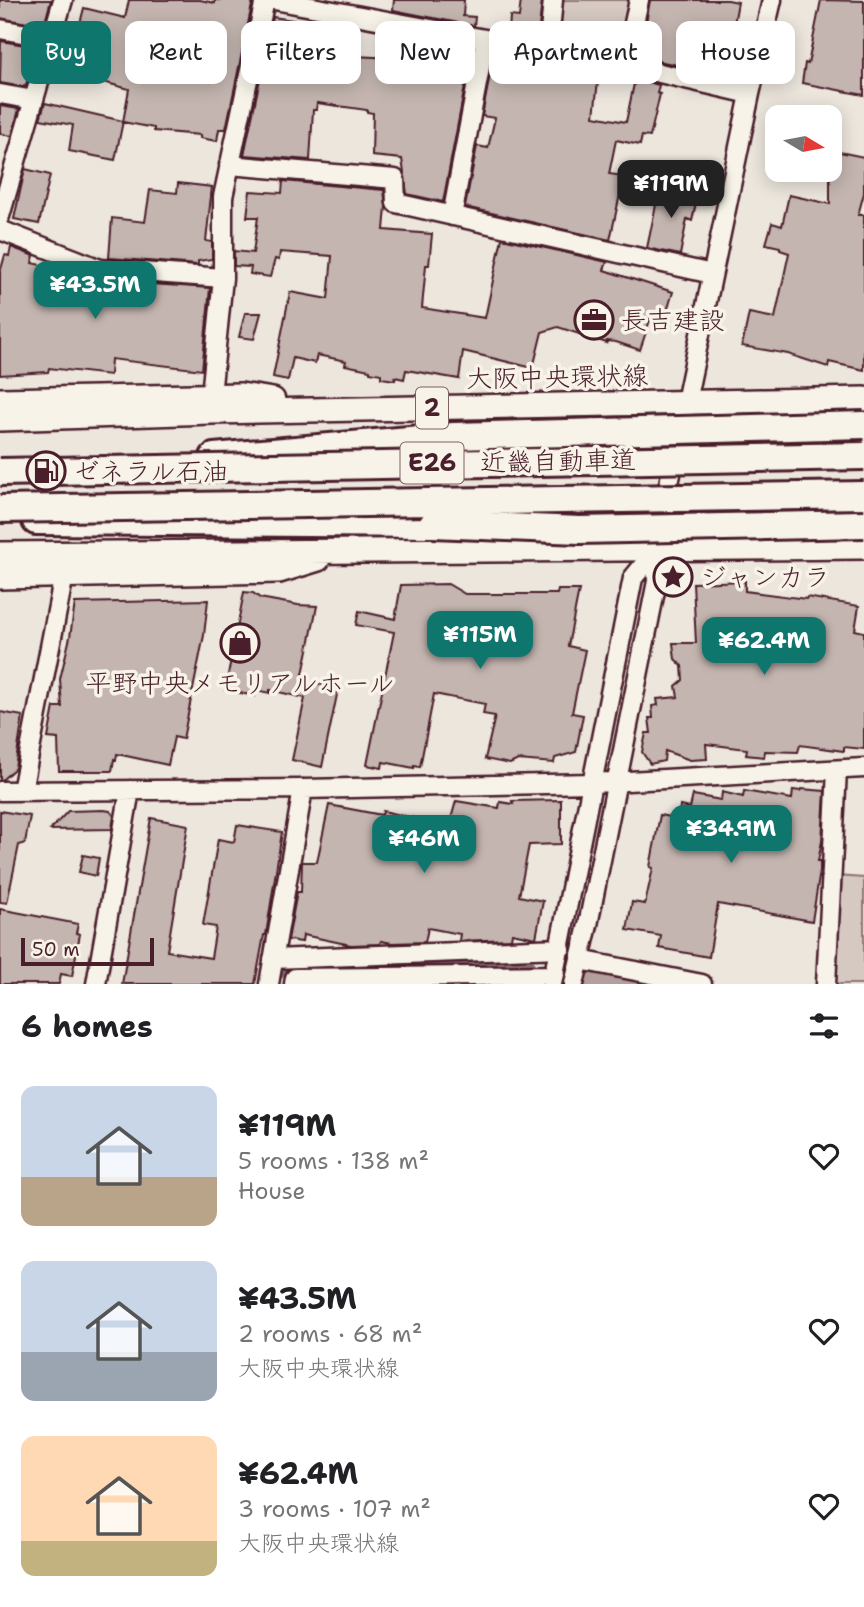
<!DOCTYPE html>
<meta charset="utf-8">
<style>
:root{--surface:#fff;--page:#f6f6f6;--text:#202124;--muted:#757577;--accent:#0f766e}
body{margin:0;font-family:"Shantell Sans","Klee One",sans-serif;background:var(--page);color:var(--text);height:100vh;display:flex;flex-direction:column;font-size:26px;white-space:nowrap}
*{box-sizing:border-box;margin:0}
p{font-size:23px;color:var(--muted)}
.icon{flex:none;width:38px;height:38px;fill:none;stroke:currentColor;stroke-width:2;stroke-linecap:round;stroke-linejoin:round}
.map{position:relative;height:984px;overflow:hidden}
.panel{display:flex;flex-direction:column;background:var(--surface);flex:1}
.panel>*{flex:none}
.hud{position:absolute;left:21px;top:21px;width:822px;height:63px;display:flex;gap:14px}
.needle{width:46px;rotate:100deg}
.controls{position:absolute;left:765px;top:105px;display:grid;gap:14px}
.controls a{display:grid;place-items:center;width:77px;height:77px;border-radius:14px;background:var(--surface);box-shadow:0 4px 18px #0003;font-size:35px}
.scale{position:absolute;left:21px;bottom:18px;width:133px;box-sizing:border-box;padding-left:7px;border:4px solid #4a1f2b;border-top:0;font-size:19px;line-height:24px;white-space:nowrap;color:#4a1f2b;-webkit-text-stroke:5px #f7f3e8;paint-order:stroke}
.price{position:absolute;translate:-50% -60px;padding:0 16px;border-radius:14px;background:var(--accent);color:#fff;font-size:23px;line-height:46px;filter:drop-shadow(0 2px 4px #0008)}
.price::after{content:'';position:absolute;left:50%;top:42px;width:21px;height:16px;margin-left:-10px;background:inherit;clip-path:polygon(0 0,100% 0,50% 100%)}
.price.active{background:#222;color:#fff}
ul{padding:0;list-style:none}
li{display:flex;align-items:center;gap:21px;height:175px;padding:0 21px}
li span{display:grid;place-items:center;flex:none;width:196px;height:140px;border-radius:14px;color:#555}
li>.icon{margin-inline-start:auto}
span .icon{width:84px;height:84px;fill:#fffc;stroke-width:1}
li b{font-size:30px}
h2{display:flex;justify-content:space-between;align-items:center;height:84px;padding:0 21px;font-size:30px}
.pill{padding:0 24px;border-radius:14px;background:var(--surface);box-shadow:0 4px 18px #0003;font-size:24px;line-height:63px}
.pill.active{background:var(--accent);color:#fff}
.map>svg:first-child{display:block}
.green{fill:#d5c9c2;stroke:#907476;stroke-width:2}
.lines{fill:none;stroke-linecap:round;stroke-linejoin:round}
.stream{stroke:#896c6f;stroke-width:5}
.river{stroke:#b39f9d;stroke-width:32}
.building{fill:#c4b5b0;stroke:#4a1f2b;stroke-width:2}
.minor-casing{stroke:#4a1f2b;stroke-width:23}
.major-casing{stroke:#4a1f2b;stroke-width:28}
.highway-casing{stroke:#4a1f2b;stroke-width:32}
.minor{stroke:#f7f3e8;stroke-width:18}
.major{stroke:#f7f3e8;stroke-width:23}
.highway{stroke:#f7f3e8;stroke-width:26}
.highway-bridge-casing{stroke:#4a1f2b;stroke-width:32;stroke-linecap:butt}
.highway-bridge{stroke:#f7f3e8;stroke-width:26}
.labels{text-anchor:middle;stroke-width:7;stroke-linejoin:round;paint-order:stroke}
.shield{fill:#f7f3e8;stroke:#7e5f64;stroke-width:2}
.shield-label{font-size:24px;font-weight:bold;fill:#4a1f2b}
.poi-label{font-size:26px;fill:#4a1f2b;stroke:#f7f3e8;text-anchor:start}
.street-label{font-size:26px;fill:#4a1f2b;stroke:#f7f3e8}
</style>
<div class="map">
<svg width="864" height="984" viewBox="0 0 864 984">
<rect width="100%" height="100%" fill="#ece6dd"/>
<filter id="ink" filterUnits="userSpaceOnUse"><feTurbulence type="fractalNoise" baseFrequency=".0143" numOctaves="2"/><feDisplacementMap in="SourceGraphic" scale="14" xChannelSelector="R" yChannelSelector="G"/><feConvolveMatrix kernelMatrix="1 2 1 2 8 2 1 2 1" color-interpolation-filters="sRGB"/></filter>
<g filter="url(#ink)">
<path class="green" d="M559,0H634L621,53L615,58L562,48L558,42Z
M836,876L864,878V984H830Z"/>
<g class="lines">
<path class="stream" d="M276,981L286,970L532,963"/>
<path class="river" d="M595,975L637,984"/>
</g>
<path class="building" d="M0,0H51L44,26L0,18Z
M129,0H200L215,3V0H253L226,129H219L217,141L200,138V135L154,131V128L123,122L129,89L103,82L106,72L77,64L82,45L75,43L84,8L125,18Z
M394,0H464L463,16L475,17L474,26L393,10Z
M521,0H542L538,37L509,32L510,16L519,17Z
M650,0H728L738,2L730,46L719,44L714,73L640,57Z
M821,0L864,1V95L802,83L805,63L808,64Z
M273,17L358,30L354,56L415,59L419,38L456,45L454,56L470,60L443,202L407,194L402,159L372,156L373,113L367,112V110L317,103L316,110H313L310,160L244,155Z
M1,41L37,47L26,85L23,87L0,83Z
M497,53L540,61L543,63L542,67L573,75L574,67L599,72L594,116L626,122L635,79L659,85L657,93L660,94L650,137L642,136L640,145L616,140L609,174L624,176L610,240L465,207L477,146L488,148L495,118L482,116L492,64L495,65Z
M45,103L123,121L115,160L69,151L73,125L40,119Z
M0,106L19,109L12,136L0,134Z
M830,150L864,157V193L858,215H864V370L829,362L828,367L788,354L742,346L749,313L775,318L789,253L780,250V247L766,244L772,223L782,226L789,195L830,204Z
M25,169L50,175L39,224L14,219Z
M283,181L384,190L386,207L384,230L432,234L429,265H426L422,308L485,318L502,238L607,262L604,270L673,292L665,318L652,314L640,350L616,342L607,341V343L558,327L542,332L533,368L463,351L459,379L406,370L404,379L395,377V380L381,378V374L370,372V370L345,365L346,361L317,355L315,363L293,358L288,380L273,377L290,292L328,299L332,256L280,252L279,260L275,259L270,277L250,274L251,267L234,266V251L253,253L258,217H247L250,191L282,193Z
M178,183L212,187L206,241L212,242V259L198,261V265L109,258L112,218L145,222L150,190L177,193Z
M660,186L691,192L689,201L696,203L692,221L687,219L680,255L647,248Z
M11,247L34,256L32,263L68,271V275L107,284V281L210,288L202,370L111,359L110,375L49,368L48,372L0,375V273L5,255L9,256Z
M245,313H261L254,339L239,337Z
M745,581V591L806,599L807,597L859,606L855,630L864,632V749L844,747V751L800,745L798,752L765,751L764,757L746,755L747,749L706,744L707,759L690,760L665,751L664,761L650,764L642,752L646,733H651L649,718H653L652,706L658,705L657,699L678,697L676,686L683,680L682,666L675,659L673,643H696L693,583Z
M448,584L465,594H557L558,590H579L568,646L585,650L572,713L583,715L576,752L555,758L554,763L518,760L510,764L485,759L495,716L483,714L485,704L434,694L420,767L414,766V768L383,762L382,768L367,765L394,632L356,625L359,611L395,619L401,585Z
M244,592L253,593L260,598L298,605L317,606L301,684L317,683L338,690L322,767L292,760L305,698L270,690V693L256,690L255,696L225,690Z
M208,600L204,635L183,739L174,737L168,765L117,754L116,760L114,759L112,771H59L58,739L48,738L54,707H62L60,679L70,637L75,603Z
M0,712L23,716L15,768L2,780H0Z
M801,789L825,791L822,841L818,861H820V871L812,921L718,904L709,957L659,948L661,936L627,930L632,902L645,904L653,868L650,867L660,815L678,819L680,806L690,808L693,795L721,800L722,792L743,797L744,791L792,799L793,790L800,791Z
M561,800V844L529,845L519,896L543,901L536,938L512,933L511,939L459,941L460,934L428,928L425,942L392,943L381,941L380,944L351,945L303,935L302,942L288,940L297,892H301L302,862H317L329,805L382,815L383,811L449,826L456,801L499,808L500,802L513,804L512,801Z
M104,810L110,811L114,816L112,829L50,830L68,811Z
M0,811L30,816L25,843L19,845L7,903L0,902Z
M151,818L188,825L167,951L211,958L216,927L203,925L218,839L234,842L237,825L282,832L266,935H264L255,984H122Z
M83,855L99,858L96,876L79,872Z
M0,909L78,924L76,933L80,934L72,976L61,974L59,984H0Z"/>
<g class="lines">
<g class="minor-casing">
<path id="minor" d="M274,0L625,65L750,94
M0,29L54,39
M548,53L553,0
M625,65L639,0
M0,94L34,100
M229,165L395,179L396,203L712,274
M0,216L63,0
M452,216L485,41
M0,230L100,269L223,278
M211,395L223,278V197L265,0
M0,791L303,789L592,783L864,768
M22,791L64,575
M273,959L561,948
M580,960L702,984
M96,984L130,790
M269,984L303,789
M294,984L295,978L555,975
M552,984L633,578L655,551
M574,984L588,925L657,581L655,551L750,94L772,0
M826,984L837,770"/>
</g>
<g class="major-casing">
<path id="major" d="M0,400L241,395L273,400
M0,419L211,412L864,399
M0,554L864,547
M0,577L279,571L318,559"/>
</g>
<g class="highway-casing">
<path id="highway" d="M214,457L455,436
M36,521L433,524"/>
</g>
<use href="#minor" class="minor"/>
<use href="#major" class="major"/>
<use href="#highway" class="highway"/>
<g class="highway-bridge-casing">
<path id="highway-bridge" d="M455,436L864,425
M0,472L864,456
M0,509L864,495
M433,524L580,530L864,524"/>
</g>
<use href="#highway-bridge" class="highway-bridge"/>
</g>
</g>
<defs>
<g id="office-ring" transform="scale(2.0125)"><circle r="9.5" fill="#f7f3e8" stroke="#4a1f2b" stroke-width="1.5"/><path d="M-6-3h4V-5.5h4V-3h4V5H-6ZM-1-4.5V-3h2v-1.5ZM-6 0V1H6V0Z" fill="#4a1f2b"/></g>
<g id="fuel-ring" transform="scale(2.0125)"><circle r="9.5" fill="#f7f3e8" stroke="#4a1f2b" stroke-width="1.5"/><path d="M-5.5-6h7V0h2V4h1.3V-2.5L3-4.5l.8-.8L6-3V5H2.5V1h-1V6h-7ZM-4.2-4.7v3.2H.2V-4.7Z" fill="#4a1f2b"/></g>
<g id="sight-ring" transform="scale(2.0125)"><circle r="9.5" fill="#f7f3e8" stroke="#4a1f2b" stroke-width="1.5"/><path d="M0-6L1.8-2.2L6-1.7L2.9 1.2L3.7 5.4L0 3.3L-3.7 5.4L-2.9 1.2L-6-1.7L-1.8-2.2Z" fill="#4a1f2b"/></g>
<g id="shop-ring" transform="scale(2.0125)"><circle r="9.5" fill="#f7f3e8" stroke="#4a1f2b" stroke-width="1.5"/><path d="M-5-2.5h2.3a2.7 3.5 0 0 1 5.4 0H5L5.5 6h-11ZM-1.5-2.5h3a1.5 2.3 0 0 0-3 0Z" fill="#4a1f2b"/></g>
</defs>
<g fill-rule="evenodd">
<use href="#office-ring" x="594" y="320"/>
<use href="#fuel-ring" x="46" y="471"/>
<use href="#sight-ring" x="673" y="577"/>
<use href="#shop-ring" x="240" y="643"/>
</g>
<g class="labels">
<g class="shield">
<rect x="416" y="387.5" width="32" height="41" rx="5"/>
<rect x="400.5" y="442.5" width="63" height="41" rx="5"/>
</g>
<g class="shield-label">
<text x="432" y="416">2</text>
<text x="432" y="471">E26</text>
</g>
<g class="poi-label">
<text x="621" y="329">長吉建設</text>
<text x="73" y="480">ゼネラル石油</text>
<text x="700" y="586">ジャンカラ</text>
<text x="240" y="692" text-anchor="middle">平野中央メモリアルホール</text>
</g>
<g class="street-label">
<text transform="translate(557 377) rotate(-1)" y="9">大阪中央環状線</text>
<text transform="translate(558 461) rotate(-1)" y="9">近畿自動車道</text>
</g>
</g>
</svg>
<div class="controls">
<a><svg class="needle" viewBox="-14 -14 28 28"><path d="M0-13l5 13h-10z" fill="#e53935"/><path d="M0 13l5-13h-10z" fill="#757577"/></svg></a>
</div>
<div class="scale">50 m</div>
<b class="price active" style="left:671px;top:220px">¥119M</b>
<b class="price" style="left:95px;top:321px">¥43.5M</b>
<b class="price" style="left:480px;top:671px">¥115M</b>
<b class="price" style="left:764px;top:677px">¥62.4M</b>
<b class="price" style="left:731px;top:865px">¥34.9M</b>
<b class="price" style="left:424px;top:875px">¥46M</b>
<div class="hud">
<a class="pill active">Buy</a>
<a class="pill">Rent</a>
<a class="pill">Filters</a>
<a class="pill">New</a>
<a class="pill">Apartment</a>
<a class="pill">House</a>
</div>
</div>
<section class="panel">
<h2>6 homes<svg class="icon" aria-label="filters" viewBox="0 0 24 24"><path d="M4 7h16M4 17h16"/><circle cx="9" cy="7" r="2"/><circle cx="15" cy="17" r="2"/></svg></h2>
<ul>
<li><span style="background:linear-gradient(#c9d6e8 65%,#b9a48a 0)"><svg class="icon" aria-label="home" viewBox="0 0 24 24"><path d="M3 11l9-7 9 7M6 9v11h12V9"/></svg></span><div><b>¥119M</b><p>5 rooms · 138 m²</p><p>House</p></div><svg class="icon" aria-label="heart" viewBox="0 0 24 24"><path d="M12 20l-8-8c-3-5 5-10 8-4 3-6 11-1 8 4z"/></svg></li>
<li><span style="background:linear-gradient(#c9d6e8 65%,#9aa5b1 0)"><svg class="icon" aria-label="home" viewBox="0 0 24 24"><path d="M3 11l9-7 9 7M6 9v11h12V9"/></svg></span><div><b>¥43.5M</b><p>2 rooms · 68 m²</p><p>大阪中央環状線</p></div><svg class="icon" aria-label="heart" viewBox="0 0 24 24"><path d="M12 20l-8-8c-3-5 5-10 8-4 3-6 11-1 8 4z"/></svg></li>
<li><span style="background:linear-gradient(#ffd9b3 75%,#c2b280 0)"><svg class="icon" aria-label="home" viewBox="0 0 24 24"><path d="M3 11l9-7 9 7M6 9v11h12V9"/></svg></span><div><b>¥62.4M</b><p>3 rooms · 107 m²</p><p>大阪中央環状線</p></div><svg class="icon" aria-label="heart" viewBox="0 0 24 24"><path d="M12 20l-8-8c-3-5 5-10 8-4 3-6 11-1 8 4z"/></svg></li>
</ul>
</section>
